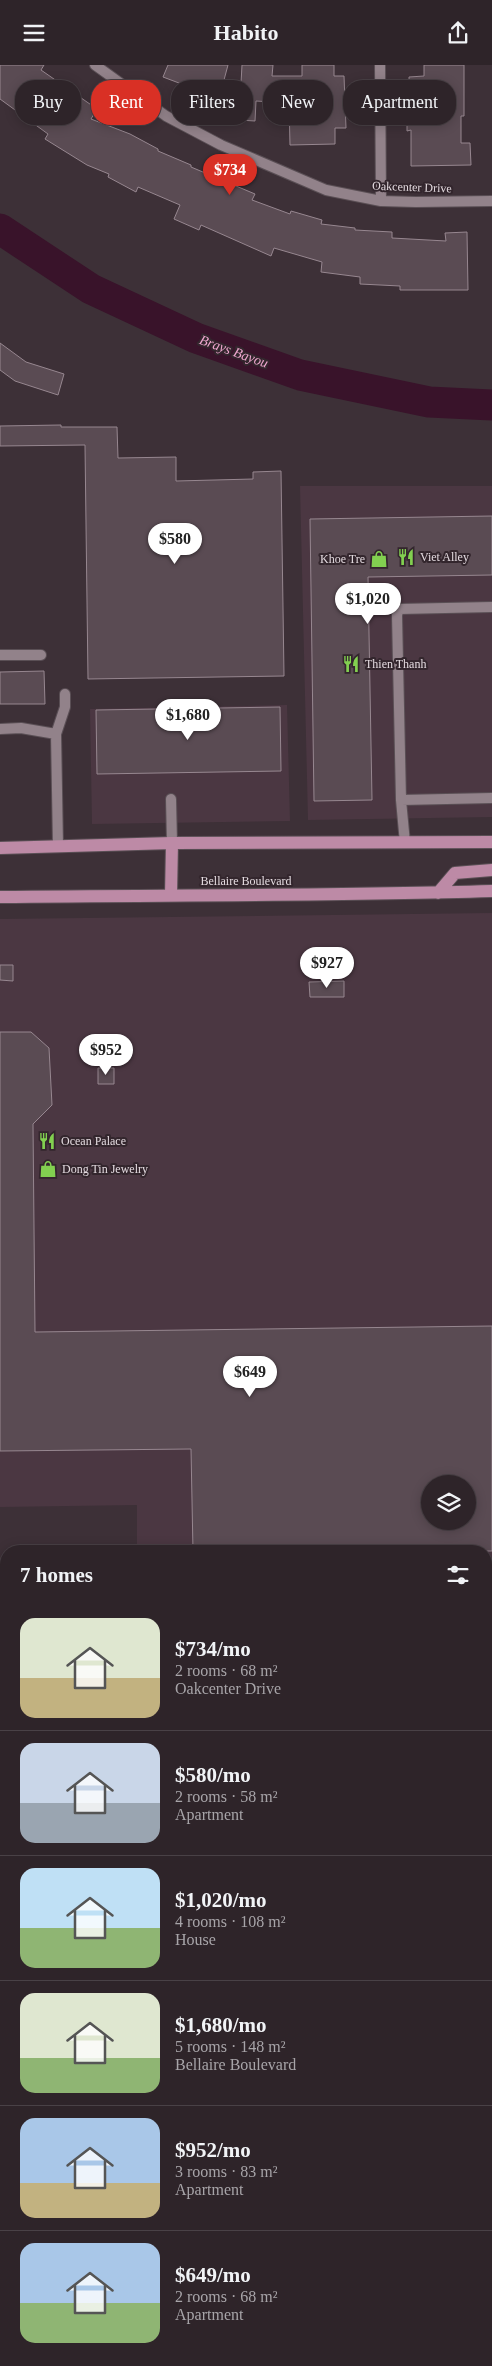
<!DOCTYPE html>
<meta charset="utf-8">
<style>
:root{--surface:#2e2429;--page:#3a3035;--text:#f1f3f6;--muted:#a7a4a8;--line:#494146;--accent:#d93025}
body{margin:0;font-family:"Times New Roman",serif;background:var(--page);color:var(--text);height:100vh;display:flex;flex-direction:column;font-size:19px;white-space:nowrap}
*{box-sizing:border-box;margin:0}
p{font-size:16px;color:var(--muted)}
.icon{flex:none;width:28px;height:28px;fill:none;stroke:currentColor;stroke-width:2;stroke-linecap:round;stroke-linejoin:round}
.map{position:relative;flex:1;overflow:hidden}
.panel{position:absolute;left:0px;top:1480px;width:492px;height:821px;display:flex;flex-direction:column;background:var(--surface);border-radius:20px 20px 0 0;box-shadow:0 2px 12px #0003,0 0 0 1px var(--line)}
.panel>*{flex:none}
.hud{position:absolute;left:15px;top:15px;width:462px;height:45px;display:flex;gap:10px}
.buttons{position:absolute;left:421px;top:1410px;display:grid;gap:10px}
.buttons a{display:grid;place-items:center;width:55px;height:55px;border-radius:50%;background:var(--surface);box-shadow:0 2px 12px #0003,0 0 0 1px var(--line);font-size:25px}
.price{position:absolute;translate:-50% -42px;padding:0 11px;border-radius:18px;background:#fff;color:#222;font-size:16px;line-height:32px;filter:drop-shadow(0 1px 2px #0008)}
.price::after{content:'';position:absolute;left:50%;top:30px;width:15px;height:11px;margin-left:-8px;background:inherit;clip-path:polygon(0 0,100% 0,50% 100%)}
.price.selected{background:var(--accent);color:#fff}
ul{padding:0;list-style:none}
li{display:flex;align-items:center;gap:15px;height:125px;padding:0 20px}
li+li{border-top:1px solid var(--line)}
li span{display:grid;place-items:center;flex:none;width:140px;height:100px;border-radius:15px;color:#555}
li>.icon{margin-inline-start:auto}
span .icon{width:60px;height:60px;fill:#fffc;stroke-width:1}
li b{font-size:21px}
h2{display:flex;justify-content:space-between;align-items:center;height:60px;padding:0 20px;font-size:21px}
.pill{padding:0 18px;border-radius:20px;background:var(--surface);box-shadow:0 2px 12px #0003,0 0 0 1px var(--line);font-size:18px;line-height:45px}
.pill.selected{background:var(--accent);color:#fff}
header{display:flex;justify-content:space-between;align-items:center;height:65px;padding:0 20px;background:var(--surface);font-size:22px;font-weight:700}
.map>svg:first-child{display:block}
.built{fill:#4b3742;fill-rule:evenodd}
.green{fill:#694459}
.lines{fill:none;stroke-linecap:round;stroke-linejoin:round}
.river{stroke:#39132a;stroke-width:31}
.building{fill:#5a4b53;stroke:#978790;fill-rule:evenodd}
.lane-casing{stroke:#5a4f55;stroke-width:12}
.street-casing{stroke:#5a4f55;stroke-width:12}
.primary-casing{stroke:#5a4f55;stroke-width:14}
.lane{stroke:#92828a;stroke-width:10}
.street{stroke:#92828a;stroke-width:10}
.primary{stroke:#bd8aa6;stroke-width:12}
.labels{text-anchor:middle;stroke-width:4;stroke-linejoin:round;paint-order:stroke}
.street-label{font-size:12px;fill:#e4dbe0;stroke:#33262d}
.poi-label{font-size:12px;fill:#e4dbe0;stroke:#33262d;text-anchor:start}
.water-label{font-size:14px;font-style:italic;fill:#efa7cf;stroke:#33262d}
</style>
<header><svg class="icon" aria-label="menu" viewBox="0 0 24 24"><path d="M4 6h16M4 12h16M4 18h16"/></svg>Habito<svg class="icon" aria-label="share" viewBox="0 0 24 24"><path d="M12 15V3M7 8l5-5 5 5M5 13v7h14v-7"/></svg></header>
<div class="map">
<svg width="492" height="2301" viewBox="0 0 492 2301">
<rect width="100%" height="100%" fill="#3d3037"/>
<path class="built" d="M300,421H492V752L308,755Z
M287,640L290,756L92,759L90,644Z
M492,848V1685H486V1486H137V1440L0,1442V854ZM430,1419H468V1456H430Z"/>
<path class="green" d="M486,1685H492V1838H486Z
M0,1690H6V1844H0Z"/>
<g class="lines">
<path class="river" d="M0,164L91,224L196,273L300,310L429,337L492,340"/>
</g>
<path class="building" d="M0,0H44L41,5L97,44L91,54L130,69L158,84V86L191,100V102L255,129L252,135L290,149L291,146L322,155L321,159L355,163V165L392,167V173L446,176L445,168L467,167L468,225H400V221L360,219V212L321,207L322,197L274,183L271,191L201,160L199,165L174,154L180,140L138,122L136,127L108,112L109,109L87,100L45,74L48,69L0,34Z
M168,0H228L217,41L200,36L203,27L163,12Z
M242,0H273L272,11H302V0H334V11H344L346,63H335V79L290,80L289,38L256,36L255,56L239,55Z
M424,0H464V51H461V78H470L471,100L411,101V65L407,66V48L410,47L409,12L424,11Z
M0,278L26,297L64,309L58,330L15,316L0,305Z
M61,360V362H117L118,393L176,392V416L253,414V407L281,406L284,611L88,614L85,380L0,381V361Z
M492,451V510L368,512L372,735L314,736L310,454Z
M44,606L45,639H0V607Z
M280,642L281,706L97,709L96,645Z
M0,900H13V916L0,915Z
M344,916V932H310L309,917Z
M0,967H31L49,983L52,1040L33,1059L35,1267L492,1261V1486H193L191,1384L0,1386ZM430,1419H468V1456H430Z
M98,1003H114V1019H98Z"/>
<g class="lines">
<g class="lane-casing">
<path id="lane" d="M0,590H41
M0,664L21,663L56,669L58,781
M56,669L65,642V629
M171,734L172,778
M401,735L492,733
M405,778L401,735L397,550L399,544L492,542"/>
</g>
<g class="street-casing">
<path id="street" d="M95,0L166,51L221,80L326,125L381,136L416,137L492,136
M380,0L381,136
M486,1953H492
M0,1959H6
M486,2173H492
M0,2180H6
M270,2295V2301"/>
</g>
<g class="primary-casing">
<path id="primary" d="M0,783L172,778L492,777
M438,828L455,808L492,805
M171,830L172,778
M0,832C164,830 328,831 492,826"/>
</g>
<use href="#lane" class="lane"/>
<use href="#street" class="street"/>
<use href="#primary" class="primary"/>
</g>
<defs>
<g id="restaurant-bare" transform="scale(1.35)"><path d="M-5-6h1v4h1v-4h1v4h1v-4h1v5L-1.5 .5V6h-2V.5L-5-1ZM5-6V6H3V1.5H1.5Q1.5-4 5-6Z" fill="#82d050" stroke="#33262d" stroke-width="2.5" paint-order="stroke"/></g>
<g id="shop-bare" transform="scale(1.35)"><path d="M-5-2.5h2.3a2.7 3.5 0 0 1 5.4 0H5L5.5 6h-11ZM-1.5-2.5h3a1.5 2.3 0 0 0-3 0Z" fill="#82d050" stroke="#33262d" stroke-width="2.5" paint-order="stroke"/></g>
</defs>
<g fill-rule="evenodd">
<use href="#restaurant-bare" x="406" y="492"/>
<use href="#shop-bare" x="379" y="494"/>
<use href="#restaurant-bare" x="351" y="599"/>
<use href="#restaurant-bare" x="47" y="1076"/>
<use href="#shop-bare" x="48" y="1104"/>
</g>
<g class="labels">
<g class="street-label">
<text transform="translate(412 122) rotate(2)" y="4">Oakcenter Drive</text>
<text x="246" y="820">Bellaire Boulevard</text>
</g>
<g class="poi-label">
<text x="420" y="496">Viet Alley</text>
<text x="365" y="498" text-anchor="end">Khoe Tre</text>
<text x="365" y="603">Thien Thanh</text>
<text x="61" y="1080">Ocean Palace</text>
<text x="62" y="1108">Dong Tin Jewelry</text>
</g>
<g class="water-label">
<text transform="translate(234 286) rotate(20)" y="5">Brays Bayou</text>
</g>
</g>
</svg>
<div class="buttons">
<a><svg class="icon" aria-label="layers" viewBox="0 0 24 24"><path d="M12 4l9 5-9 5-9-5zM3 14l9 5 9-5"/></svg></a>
</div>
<b class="price selected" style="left:230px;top:131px">$734</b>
<b class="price" style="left:175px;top:500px">$580</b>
<b class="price" style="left:368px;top:560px">$1,020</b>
<b class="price" style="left:188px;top:676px">$1,680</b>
<b class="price" style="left:327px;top:924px">$927</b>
<b class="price" style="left:106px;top:1011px">$952</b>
<b class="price" style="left:250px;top:1333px">$649</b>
<div class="hud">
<a class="pill">Buy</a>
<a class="pill selected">Rent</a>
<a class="pill">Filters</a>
<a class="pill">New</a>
<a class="pill">Apartment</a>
</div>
<section class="panel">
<h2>7 homes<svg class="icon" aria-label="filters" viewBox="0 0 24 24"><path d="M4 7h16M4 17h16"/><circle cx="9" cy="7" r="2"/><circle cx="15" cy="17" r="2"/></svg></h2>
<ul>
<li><span style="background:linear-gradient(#dfe7d0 60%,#c2b280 0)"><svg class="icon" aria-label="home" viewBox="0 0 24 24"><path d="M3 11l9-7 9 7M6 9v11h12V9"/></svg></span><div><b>$734/mo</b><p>2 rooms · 68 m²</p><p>Oakcenter Drive</p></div></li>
<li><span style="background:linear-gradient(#c9d6e8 60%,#9aa5b1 0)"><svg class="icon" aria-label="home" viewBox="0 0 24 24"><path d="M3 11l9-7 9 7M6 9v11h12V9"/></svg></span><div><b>$580/mo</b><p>2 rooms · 58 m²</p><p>Apartment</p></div></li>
<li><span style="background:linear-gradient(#bfe0f5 60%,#8fb573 0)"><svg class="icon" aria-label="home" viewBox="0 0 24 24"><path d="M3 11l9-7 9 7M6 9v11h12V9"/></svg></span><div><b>$1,020/mo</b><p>4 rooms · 108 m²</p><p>House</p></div></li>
<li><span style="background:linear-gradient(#dfe7d0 65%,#8fb573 0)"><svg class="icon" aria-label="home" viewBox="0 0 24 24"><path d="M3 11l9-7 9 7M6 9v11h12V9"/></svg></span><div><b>$1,680/mo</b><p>5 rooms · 148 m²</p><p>Bellaire Boulevard</p></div></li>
<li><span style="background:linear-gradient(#a9c7e8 65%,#c2b280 0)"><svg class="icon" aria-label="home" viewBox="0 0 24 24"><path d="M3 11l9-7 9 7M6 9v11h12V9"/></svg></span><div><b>$952/mo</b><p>3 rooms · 83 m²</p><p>Apartment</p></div></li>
<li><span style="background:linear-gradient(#a9c7e8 60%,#8fb573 0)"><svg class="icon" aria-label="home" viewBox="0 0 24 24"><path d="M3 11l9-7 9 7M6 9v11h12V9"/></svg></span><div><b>$649/mo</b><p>2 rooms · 68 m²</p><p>Apartment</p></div></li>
</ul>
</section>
</div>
